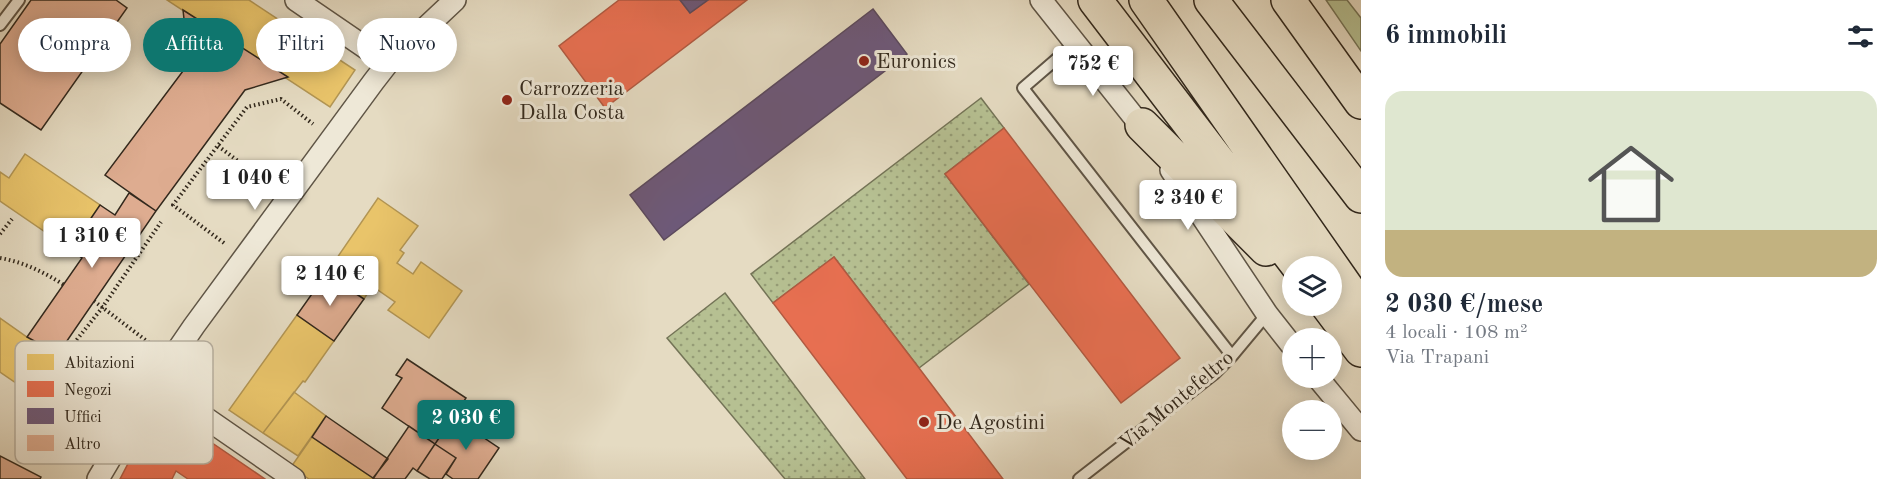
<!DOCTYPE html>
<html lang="it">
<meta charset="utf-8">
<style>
:root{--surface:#fff;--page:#f2f2f3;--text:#1f2937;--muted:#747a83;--accent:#0f766e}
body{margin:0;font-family:"Old Standard TT",serif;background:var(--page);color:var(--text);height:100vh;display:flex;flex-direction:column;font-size:22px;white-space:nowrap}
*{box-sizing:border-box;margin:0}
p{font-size:20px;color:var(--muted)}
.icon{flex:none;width:33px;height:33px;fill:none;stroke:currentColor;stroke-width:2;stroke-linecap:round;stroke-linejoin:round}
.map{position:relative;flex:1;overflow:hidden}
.side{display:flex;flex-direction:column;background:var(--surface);width:540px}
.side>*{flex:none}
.banner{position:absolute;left:18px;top:18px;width:570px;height:54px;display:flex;gap:12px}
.controls{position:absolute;left:1282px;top:256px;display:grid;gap:12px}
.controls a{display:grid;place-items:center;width:60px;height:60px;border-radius:50%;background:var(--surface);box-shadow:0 3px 15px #0003;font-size:30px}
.price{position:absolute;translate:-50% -51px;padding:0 14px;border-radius:6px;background:#fff;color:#222;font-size:20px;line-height:39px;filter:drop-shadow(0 2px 3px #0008)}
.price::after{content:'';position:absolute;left:50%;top:36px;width:18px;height:14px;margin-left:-9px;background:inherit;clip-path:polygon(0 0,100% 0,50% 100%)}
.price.on{background:var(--accent);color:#fff}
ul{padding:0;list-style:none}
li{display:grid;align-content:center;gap:12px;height:318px;padding:0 24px}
li span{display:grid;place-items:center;height:186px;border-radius:18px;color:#555}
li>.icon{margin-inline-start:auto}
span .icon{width:108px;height:108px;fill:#fffc;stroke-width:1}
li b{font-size:26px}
h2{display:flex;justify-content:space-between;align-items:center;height:72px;padding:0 24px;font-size:26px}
.chip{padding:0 21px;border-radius:27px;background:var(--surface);box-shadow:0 3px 15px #0003;font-size:21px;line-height:54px}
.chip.on{background:var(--accent);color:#fff}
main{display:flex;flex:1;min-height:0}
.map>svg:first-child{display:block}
.grass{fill:url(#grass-dots);stroke:#747457;stroke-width:1.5}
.green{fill:#b6c092;stroke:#747457;stroke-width:1.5}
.homes{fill:#e9c46a;stroke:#b29553;stroke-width:1.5}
.shops{fill:#e76f51;stroke:#b15a41;stroke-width:1.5}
.offices{fill:#6d597a;stroke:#5b4a5e;stroke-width:1.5}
.building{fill:#deac90;stroke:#32281c;stroke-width:1.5}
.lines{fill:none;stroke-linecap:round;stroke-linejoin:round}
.lane-casing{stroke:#5f5546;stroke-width:14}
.street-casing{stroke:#5f5546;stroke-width:24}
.highway-casing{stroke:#32281c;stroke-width:36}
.path{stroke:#32281c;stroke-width:4;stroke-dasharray:1.5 3;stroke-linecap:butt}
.lane{stroke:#eee8d7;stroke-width:10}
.street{stroke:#eee8d7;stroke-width:21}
.highway{stroke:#e5dbc2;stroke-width:33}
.poi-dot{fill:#8f2418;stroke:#eee8d7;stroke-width:2}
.labels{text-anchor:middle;stroke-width:6;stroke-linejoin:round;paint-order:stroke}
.poi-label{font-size:21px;fill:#32281c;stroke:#eee8d7;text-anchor:start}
.street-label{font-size:21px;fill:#32281c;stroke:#eee8d7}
.key{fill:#eee8d7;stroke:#b6ae9f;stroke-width:1.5}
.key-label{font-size:16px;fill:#32281c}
</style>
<main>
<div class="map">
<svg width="1361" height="479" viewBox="0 0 1361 479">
<defs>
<pattern id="grass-dots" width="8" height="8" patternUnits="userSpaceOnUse" patternTransform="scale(1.5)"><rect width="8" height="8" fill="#b6c092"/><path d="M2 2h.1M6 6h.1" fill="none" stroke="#959c76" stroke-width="1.8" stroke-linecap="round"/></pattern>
</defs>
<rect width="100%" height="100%" fill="#e5dbc2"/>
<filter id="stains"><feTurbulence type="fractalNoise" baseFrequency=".00333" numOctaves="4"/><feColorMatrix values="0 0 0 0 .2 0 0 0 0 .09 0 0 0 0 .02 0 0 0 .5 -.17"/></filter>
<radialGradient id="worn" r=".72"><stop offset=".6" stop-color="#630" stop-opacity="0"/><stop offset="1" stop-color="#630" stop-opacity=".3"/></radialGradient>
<path class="grass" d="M981,98L1004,128L945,174L1029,284L919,368L834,257L773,303L751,274Z
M725,293L865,479H785L667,338Z"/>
<path class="green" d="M1326,0H1347L1361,18V51Z"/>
<path class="homes" d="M167,0H249L355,70L330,107Z
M25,154L100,205L70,249L0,201V172L9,178Z
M378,198L418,226L400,250L404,253L397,263L413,274L421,262L462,291L429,338L388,310L395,302L372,286L364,299L326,274Z
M297,315L334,341L305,382L303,381L263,433L229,410Z
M0,318L27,337L58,354L117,395L89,433L0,372Z
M294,392L326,416L298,456L263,433Z
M312,437L373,478V479H309L291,467Z"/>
<path class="shops" d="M619,0H680L690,13L708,0H747L605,108L559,46Z
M1004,128L1180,358L1121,403L945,174Z
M834,257L919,368L1003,479H907L773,303Z
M158,406L265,479H188L176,471L172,479H120Z"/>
<path class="offices" d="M680,0H708L690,13Z
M873,9L907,54L664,240L630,195Z"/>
<path class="building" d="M31,0H116L127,8L41,130L0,103V44Z
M183,10L288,77L245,90L156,211L105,175L189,63Z
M129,193L156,211L58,354L27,337L82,258L70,249L100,205L115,215Z
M326,274L364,299L334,341L297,315Z
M407,359L466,398L435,444L382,408L402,378L396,375Z
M326,416L388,459L373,478L312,437Z
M453,417L499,448L478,479H453L446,474L456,458L435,444Z
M409,426L435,444L417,471L413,468L405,479H373Z
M435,444L456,458L442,479H430L417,471Z
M0,456L41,477L40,479H0Z"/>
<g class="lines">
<g class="lane-casing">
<path id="lane" d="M0,25L19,0
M1074,44L1023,88L1232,356
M1079,479L1214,374L1232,356L1267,314"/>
</g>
<g class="street-casing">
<path id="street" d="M296,0L388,63
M1041,0L1149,136
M1171,170L1267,314L1293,347
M1318,378L1361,430
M155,383L294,479
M98,479L155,383L194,326L374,81L388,63L455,0"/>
</g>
<g class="highway-casing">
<path id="highway" d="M1095,0L1299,267
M1146,0L1361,308
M1211,0L1361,196
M1288,0L1361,102
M1142,125L1266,249
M1328,306L1361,350"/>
</g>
<path class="path" d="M218,146L270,185
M0,234L12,219
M224,243L173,205L247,107L281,99L313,124
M0,258C23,262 44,272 64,285
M94,301L152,345
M128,383L71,347L102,308L161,222"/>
<use href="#lane" class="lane"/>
<use href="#street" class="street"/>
<use href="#highway" class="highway"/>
</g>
<g class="poi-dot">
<circle cx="864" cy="61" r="6"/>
<circle cx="507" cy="100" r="6"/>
<circle cx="924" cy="422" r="6"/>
</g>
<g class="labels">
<g class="poi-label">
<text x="876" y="68">Euronics</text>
<text x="519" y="95">Carrozzeria<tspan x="519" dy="24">Dalla Costa</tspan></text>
<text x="936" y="429">De Agostini</text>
</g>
<g class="street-label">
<text transform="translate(1176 400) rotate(-40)" y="7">Via Montefeltro</text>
</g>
</g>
<rect x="15" y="341" width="198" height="123" rx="9" class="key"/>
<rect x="27" y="354" width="27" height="16" fill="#e9c46a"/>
<rect x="27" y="381" width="27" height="16" fill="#e76f51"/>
<rect x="27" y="408" width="27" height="16" fill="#6d597a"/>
<rect x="27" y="435" width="27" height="16" fill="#deac90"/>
<g class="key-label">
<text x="64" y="368">Abitazioni</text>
<text x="64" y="395">Negozi</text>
<text x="64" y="422">Uffici</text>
<text x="64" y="449">Altro</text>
</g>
<rect width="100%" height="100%" filter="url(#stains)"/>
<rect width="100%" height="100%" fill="url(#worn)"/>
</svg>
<div class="controls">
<a><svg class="icon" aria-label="layers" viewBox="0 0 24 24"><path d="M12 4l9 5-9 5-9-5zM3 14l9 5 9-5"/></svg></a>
<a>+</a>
<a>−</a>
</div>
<b class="price" style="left:1093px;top:97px">752 €</b>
<b class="price" style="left:255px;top:211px">1 040 €</b>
<b class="price" style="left:1188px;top:231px">2 340 €</b>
<b class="price" style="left:92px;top:269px">1 310 €</b>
<b class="price" style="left:330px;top:307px">2 140 €</b>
<b class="price on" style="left:466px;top:451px">2 030 €</b>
<div class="banner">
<a class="chip">Compra</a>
<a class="chip on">Affitta</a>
<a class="chip">Filtri</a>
<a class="chip">Nuovo</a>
</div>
</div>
<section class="side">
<h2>6 immobili<svg class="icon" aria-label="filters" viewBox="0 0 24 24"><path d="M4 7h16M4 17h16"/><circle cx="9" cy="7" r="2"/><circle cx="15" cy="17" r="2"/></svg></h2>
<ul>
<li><span style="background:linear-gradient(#dfe7d0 75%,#c2b280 0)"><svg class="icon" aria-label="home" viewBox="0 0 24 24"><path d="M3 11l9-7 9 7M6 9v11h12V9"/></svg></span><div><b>2 030 €/mese</b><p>4 locali · 108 m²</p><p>Via Trapani</p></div></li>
</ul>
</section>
</main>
